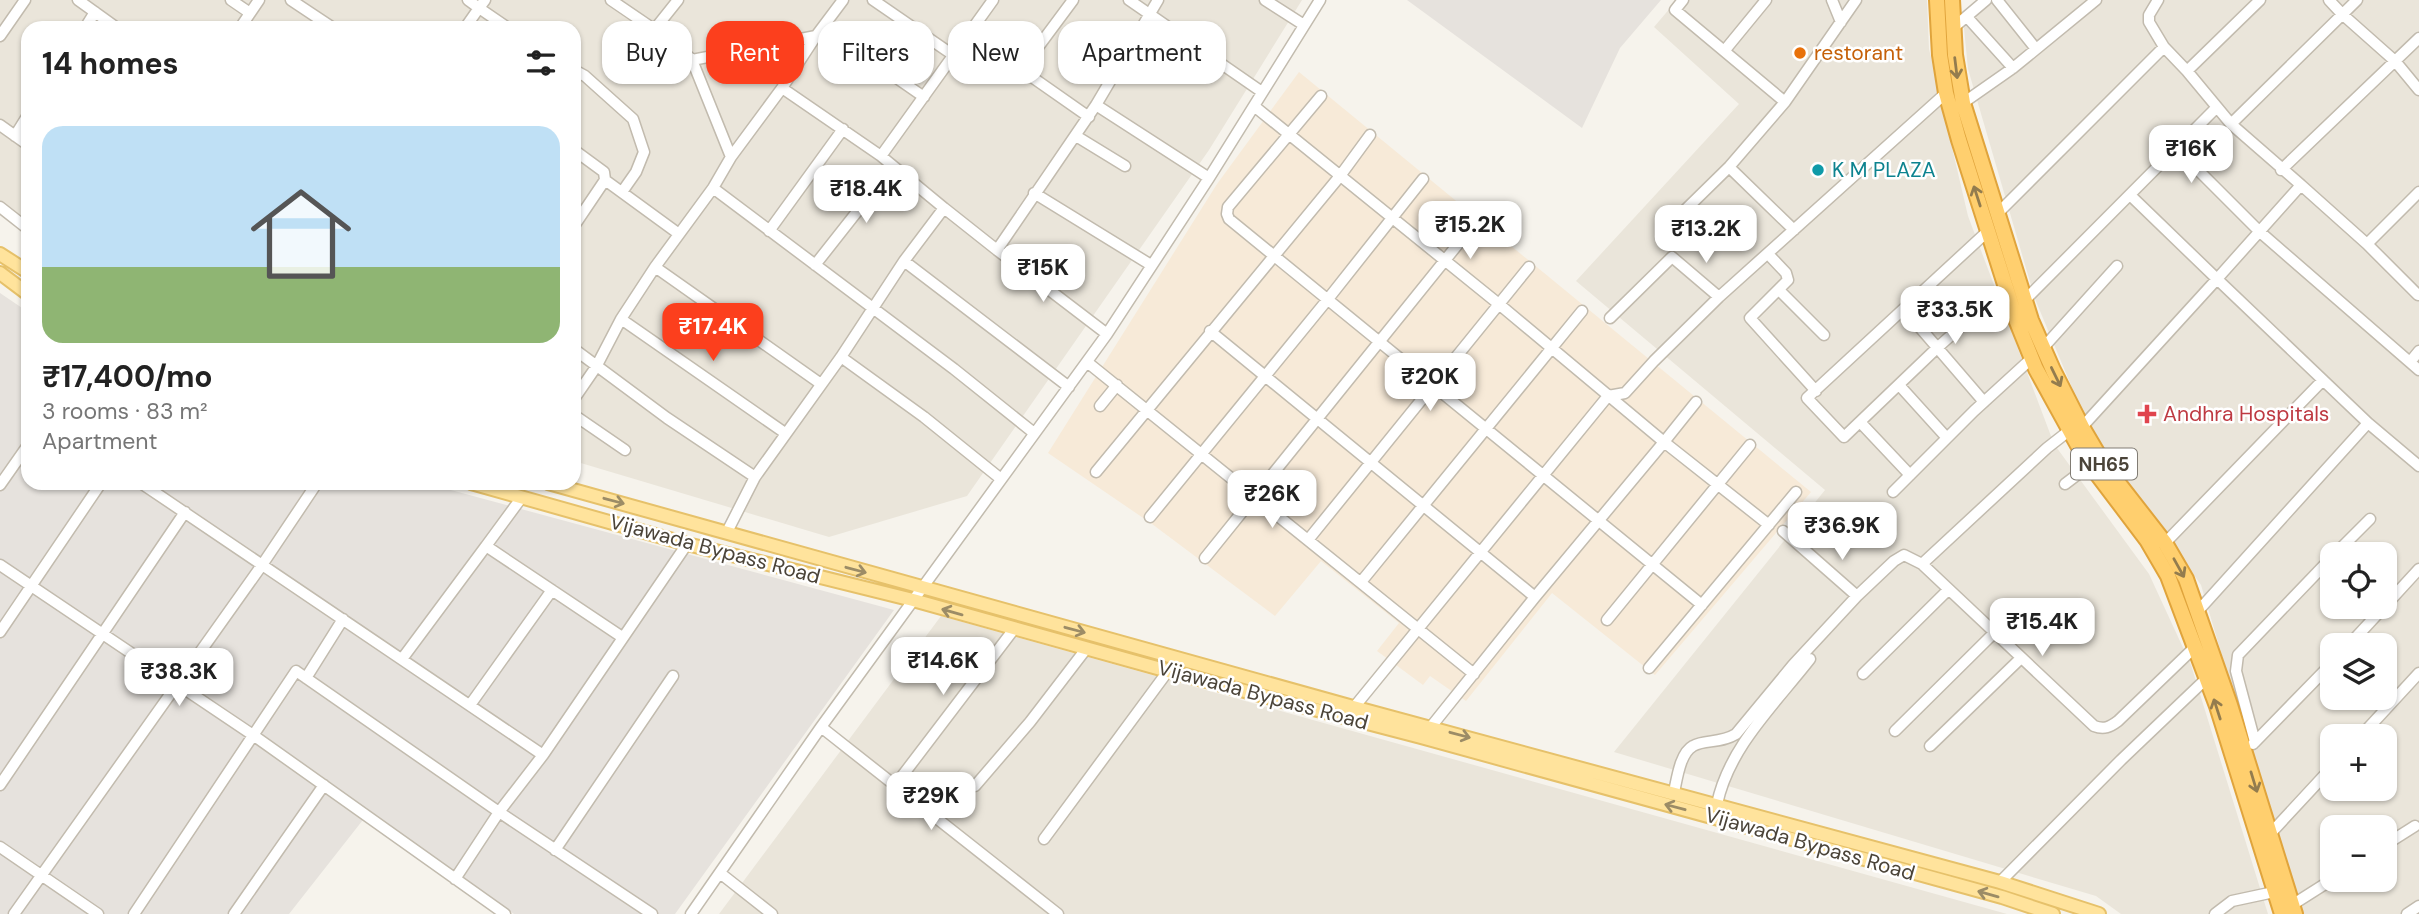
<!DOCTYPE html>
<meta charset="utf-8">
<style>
:root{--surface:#fff;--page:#f2f2f2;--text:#222;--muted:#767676;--accent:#fc3f1d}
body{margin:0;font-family:"DM Sans",sans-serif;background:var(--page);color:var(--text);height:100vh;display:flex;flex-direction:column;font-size:26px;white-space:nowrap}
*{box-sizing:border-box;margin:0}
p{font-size:23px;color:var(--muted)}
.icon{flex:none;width:38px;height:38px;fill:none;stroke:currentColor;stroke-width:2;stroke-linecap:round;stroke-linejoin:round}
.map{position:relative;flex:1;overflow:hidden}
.details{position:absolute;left:21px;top:21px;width:560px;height:469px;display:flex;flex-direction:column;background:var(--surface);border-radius:21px;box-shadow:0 2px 5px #0004}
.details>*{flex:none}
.guide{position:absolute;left:602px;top:21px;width:665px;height:63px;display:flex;gap:14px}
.controls{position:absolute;left:2320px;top:542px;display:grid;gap:14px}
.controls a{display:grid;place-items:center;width:77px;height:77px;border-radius:14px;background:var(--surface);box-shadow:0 2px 5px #0004;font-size:35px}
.price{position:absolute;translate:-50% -60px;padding:0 16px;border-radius:14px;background:#fff;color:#222;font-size:23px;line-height:46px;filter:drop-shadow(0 2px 4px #0008)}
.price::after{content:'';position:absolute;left:50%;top:42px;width:21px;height:16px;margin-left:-10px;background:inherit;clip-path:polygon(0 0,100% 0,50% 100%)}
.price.current{background:var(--accent);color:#fff}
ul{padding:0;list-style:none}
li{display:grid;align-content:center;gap:14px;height:371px;padding:0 21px}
li span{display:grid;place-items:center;height:217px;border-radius:21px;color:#555}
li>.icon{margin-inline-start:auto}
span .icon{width:126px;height:126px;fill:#fffc;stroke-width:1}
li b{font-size:30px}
h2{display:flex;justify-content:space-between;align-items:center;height:84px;padding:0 21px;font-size:30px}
.chip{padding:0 24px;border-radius:21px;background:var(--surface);box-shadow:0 2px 5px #0004;font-size:24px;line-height:63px}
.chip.current{background:var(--accent);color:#fff}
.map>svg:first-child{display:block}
.residential{fill:#eae5da;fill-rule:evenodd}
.commercial{fill:#f7ead8}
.industrial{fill:#e6e2dd}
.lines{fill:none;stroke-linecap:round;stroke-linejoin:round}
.minor-casing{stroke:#c2bbae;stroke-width:13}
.major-casing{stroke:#e6c16a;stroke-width:16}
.highway-casing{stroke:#e0a43c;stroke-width:18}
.minor{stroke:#fff;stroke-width:10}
.major{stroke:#ffe39c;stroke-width:12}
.highway{stroke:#ffcf6e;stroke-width:14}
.oneway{stroke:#937c4e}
.oneway2{stroke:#9c8c66}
.food-dot{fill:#e8710a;stroke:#fff;stroke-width:2.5}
.culture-dot{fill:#0f9aa8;stroke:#fff;stroke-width:2.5}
.health-dot{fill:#e0444e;stroke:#fff;stroke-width:2.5}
.labels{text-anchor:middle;stroke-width:5;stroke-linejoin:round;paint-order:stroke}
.shield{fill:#fff;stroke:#817c74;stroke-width:2}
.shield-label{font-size:19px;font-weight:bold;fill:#4b4439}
.food-label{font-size:21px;fill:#c56008;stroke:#fff;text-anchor:start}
.culture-label{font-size:21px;fill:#0d838f;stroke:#fff;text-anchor:start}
.health-label{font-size:21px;fill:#be3a42;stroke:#fff;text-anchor:start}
.street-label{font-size:21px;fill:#4b4439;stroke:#fff}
</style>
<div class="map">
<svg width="2419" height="914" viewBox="0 0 2419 914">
<rect width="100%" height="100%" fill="#f6f3ec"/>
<path class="residential" d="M0,0H1302L1209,150L967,496L829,537L574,461V28H28V228L0,210Z
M1677,0H1927L1929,49L1968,216L2054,444L2149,574L2191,665L2268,914H2121L2096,896L1614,752L1825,490L1576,281L1739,104L1654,27Z
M1984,0H2419V914H2299L2201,585L2088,426L2035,299L1968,69L1963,18ZM2333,555H2385V607H2333ZM2333,646H2385V698H2333ZM2333,737H2385V789H2333ZM2333,828H2385V880H2333Z
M941,616L2007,914H719Z"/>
<path class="commercial" d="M1299,72L1811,492L1655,675L1552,593L1466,701L1430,676L1423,685L1377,651L1399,623L1321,561L1275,616L1152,524L1048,453L1217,184Z"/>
<path class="industrial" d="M1407,0H1661L1620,48L1582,128Z
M0,293L28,312V483H425L894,610L675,914H514L366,816L289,914H0Z"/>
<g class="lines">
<g class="minor-casing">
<path id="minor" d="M78,0L117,28
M231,0L250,13
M291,0L333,28
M485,0L479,8L508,28
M611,0L677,45L692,60L731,157
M873,0L953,55
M1129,0L1262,92
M1265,0L1304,25
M1683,0L1675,10L1785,102
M1832,0L1841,22
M1997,0L2036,49
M2329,0L2342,14L2395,61L2419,90
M1967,17L2013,68
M823,27L924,97
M85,28L95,12
M240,28L259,0
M465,28L479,8L468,0
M1953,28L1986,0
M654,30L678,0
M969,33L1089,117
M0,36L25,0
M1725,50L1766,0
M692,60L816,36
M574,70L585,76L633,119L644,152L636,172L622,192
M1021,70L1073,0
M2187,71L2260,0
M1321,96L1228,207L1227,214L1229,219L1702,605
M1963,103L2013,68L2096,0
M1096,105L1209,178
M1254,106L1500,305L1664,442L1535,597L1430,728
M2231,124L2357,0
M0,125L28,145
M15,136L28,115
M1076,136L1125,166
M2176,148L2260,232L2419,370
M574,150L604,172L605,180
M881,156L993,0
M1729,167L1794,230
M2281,170L2419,38
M2301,185L2367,244L2418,295
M713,188L954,369L1034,433
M1034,193L1151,265
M2130,195L2217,279L2301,185L2231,124L2187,71L2164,47L2149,22V15L2158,0
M0,207L28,229
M944,208L997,250L1096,105L1158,0
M1997,214L2164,47
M1678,217L1729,167L1785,102L1856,0
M574,226L605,180L679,234
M769,231L843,129
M1988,231L1807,398L1844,437L1937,348L2005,287
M2367,244L2419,192
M997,250L1107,334
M1769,255L1786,273L1788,280L1750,318L1816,391
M904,261L1069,387
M815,265L893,166
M655,267L821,384
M1779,290L1824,335
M2024,301L2216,108
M1904,309L1984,402
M1610,318L1672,257L1719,297
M621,319L785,433
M1210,331L1535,597
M2043,348L2117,266
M574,349L667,418L755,477
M841,357L924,417L1001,479
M1087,362L1474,674
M2410,362L2419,351
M1899,385L1947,438
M574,399L596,367L621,319L655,267L713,188L731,157L782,88L816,36L843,0
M1696,402L1664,442L1769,525
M1100,406L1117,385
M574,415L625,450
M1860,422L1910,475
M2368,423L2419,466
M2082,427L2217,279L2368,423L2198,611
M1096,472L1340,176L1370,135
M141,483L543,755
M2065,484L2090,465
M0,485L28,445
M1893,492L1974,411L2032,358
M522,497L486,546L622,637
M1150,517L1328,299L1423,179
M1783,531L1857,596L1894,561L1904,555L1922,564L2094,726C2104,730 2110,727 2118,721L2195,647
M727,532L755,477L841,357L904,261L944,208L881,156L782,88
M1308,540L1529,267
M2165,543L2323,380
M2334,555L2370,519
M1205,558L1475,223
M1922,564L2047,448L2070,430
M0,565L253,735L505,914
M1361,582L1582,311
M2385,606L2419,569
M1607,620L1750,445
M0,632L101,483
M2348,646L2384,607
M402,659L486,546
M1649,668L1796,492
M1863,674L1948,590
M306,678L343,619
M470,705L552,590
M1351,711L1608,396L1625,393L1654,361L1719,297L1946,93
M821,727L1058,914
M1895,731L1994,633
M2360,737L2419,673
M2255,742L2236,671L2238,655L2333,556
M2253,744L2333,662
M1930,746L2020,659
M896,784L1014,629
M0,785L185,512
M975,786L1030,722L1086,649
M1674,792C1677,779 1680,753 1693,746C1705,739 1720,744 1736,734L1793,665L1857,596
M1717,804C1729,747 1775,704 1810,659
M2270,834L2333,766
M1044,839L1168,671
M2385,845L2415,826
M0,847L98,914
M555,850L673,676
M720,873L772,914
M455,879L499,812L543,755L687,544
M2000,882L2121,760L2207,678
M2292,905L2333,879
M14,914L262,565L317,483
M134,914L296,671L499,812L652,914
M234,914L324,785
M691,914L821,727L1107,334L1209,178L1320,0
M2215,914L2232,901L2274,892
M2407,914L2419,906"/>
</g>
<g class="major-casing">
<path id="major" d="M0,254L28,272
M0,273L28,294
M471,483L687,544L913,600L1168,671L1421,737L2002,897L2053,914
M548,483L1353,707L2000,882L2099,914"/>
</g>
<g class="highway-casing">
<path id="highway" d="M1937,0L1940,55L1946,93L1959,140L2017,322L2036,369L2085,458L2147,540L2168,576L2217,706L2282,914
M1952,0L1955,55L1963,103L2031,320L2053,370L2082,427L2105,466L2165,543L2186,579L2230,705L2295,914"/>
</g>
<use href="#minor" class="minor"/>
<use href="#major" class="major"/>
<use href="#highway" class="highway"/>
</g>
<defs><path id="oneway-shaft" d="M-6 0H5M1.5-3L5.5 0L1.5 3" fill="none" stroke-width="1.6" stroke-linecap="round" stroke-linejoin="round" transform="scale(1.75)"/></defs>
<g class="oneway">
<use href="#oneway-shaft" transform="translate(1956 68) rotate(83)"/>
<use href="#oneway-shaft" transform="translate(1977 196) rotate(-108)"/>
<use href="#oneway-shaft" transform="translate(2056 377) rotate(64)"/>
<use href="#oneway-shaft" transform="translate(2179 568) rotate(61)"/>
<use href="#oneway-shaft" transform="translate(2217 709) rotate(-108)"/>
<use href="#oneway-shaft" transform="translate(2254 782) rotate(73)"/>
</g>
<g class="oneway2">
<use href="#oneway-shaft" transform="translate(614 501) rotate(15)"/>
<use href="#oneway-shaft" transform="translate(856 570) rotate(15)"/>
<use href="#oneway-shaft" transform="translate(952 612) rotate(-164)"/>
<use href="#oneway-shaft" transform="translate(1075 630) rotate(15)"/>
<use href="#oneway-shaft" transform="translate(1460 735) rotate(15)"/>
<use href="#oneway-shaft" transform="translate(1675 807) rotate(-165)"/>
<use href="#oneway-shaft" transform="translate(1988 894) rotate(-164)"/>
</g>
<circle class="food-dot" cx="1800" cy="53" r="7"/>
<circle class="culture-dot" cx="1818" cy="170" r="7"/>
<path class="health-dot" d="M2143.5 403.5h7v7h7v7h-7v7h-7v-7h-7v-7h7z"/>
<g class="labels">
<rect class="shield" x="2071" y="448.5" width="66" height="31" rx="5"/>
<g class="shield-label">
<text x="2104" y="471">NH65</text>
</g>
<g class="food-label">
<text x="1814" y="60">restorant</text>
</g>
<g class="culture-label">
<text x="1832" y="177">K M PLAZA</text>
</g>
<g class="health-label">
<text x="2163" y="421">Andhra Hospitals</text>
</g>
<g class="street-label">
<text transform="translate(715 549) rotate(15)" y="7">Vijawada Bypass Road</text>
<text transform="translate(1263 695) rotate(15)" y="7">Vijawada Bypass Road</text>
<text transform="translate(1810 844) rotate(16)" y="7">Vijawada Bypass Road</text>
</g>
</g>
</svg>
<div class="controls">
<a><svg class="icon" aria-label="locate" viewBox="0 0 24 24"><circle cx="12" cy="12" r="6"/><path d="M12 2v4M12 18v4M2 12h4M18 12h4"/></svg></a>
<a><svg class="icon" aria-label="layers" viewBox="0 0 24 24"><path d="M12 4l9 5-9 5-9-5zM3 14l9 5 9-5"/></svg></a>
<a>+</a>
<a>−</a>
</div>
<b class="price" style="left:2191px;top:185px">₹16K</b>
<b class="price" style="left:866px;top:225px">₹18.4K</b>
<b class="price" style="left:1470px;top:261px">₹15.2K</b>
<b class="price" style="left:1706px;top:265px">₹13.2K</b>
<b class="price" style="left:1043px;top:304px">₹15K</b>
<b class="price" style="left:1955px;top:346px">₹33.5K</b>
<b class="price current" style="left:713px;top:363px">₹17.4K</b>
<b class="price" style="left:1430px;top:413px">₹20K</b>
<b class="price" style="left:1272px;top:530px">₹26K</b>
<b class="price" style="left:1842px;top:562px">₹36.9K</b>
<b class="price" style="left:2042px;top:658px">₹15.4K</b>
<b class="price" style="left:943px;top:697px">₹14.6K</b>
<b class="price" style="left:179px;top:708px">₹38.3K</b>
<b class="price" style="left:931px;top:832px">₹29K</b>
<div class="guide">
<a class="chip">Buy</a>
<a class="chip current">Rent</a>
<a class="chip">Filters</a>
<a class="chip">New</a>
<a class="chip">Apartment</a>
</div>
<section class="details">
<h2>14 homes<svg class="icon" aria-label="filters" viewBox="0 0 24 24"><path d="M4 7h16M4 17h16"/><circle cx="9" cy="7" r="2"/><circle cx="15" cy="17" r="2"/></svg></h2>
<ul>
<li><span style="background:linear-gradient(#bfe0f5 65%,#8fb573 0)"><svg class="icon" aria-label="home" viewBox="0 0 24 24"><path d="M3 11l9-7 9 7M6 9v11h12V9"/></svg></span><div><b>₹17,400/mo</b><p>3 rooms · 83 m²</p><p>Apartment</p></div></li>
</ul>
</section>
</div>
